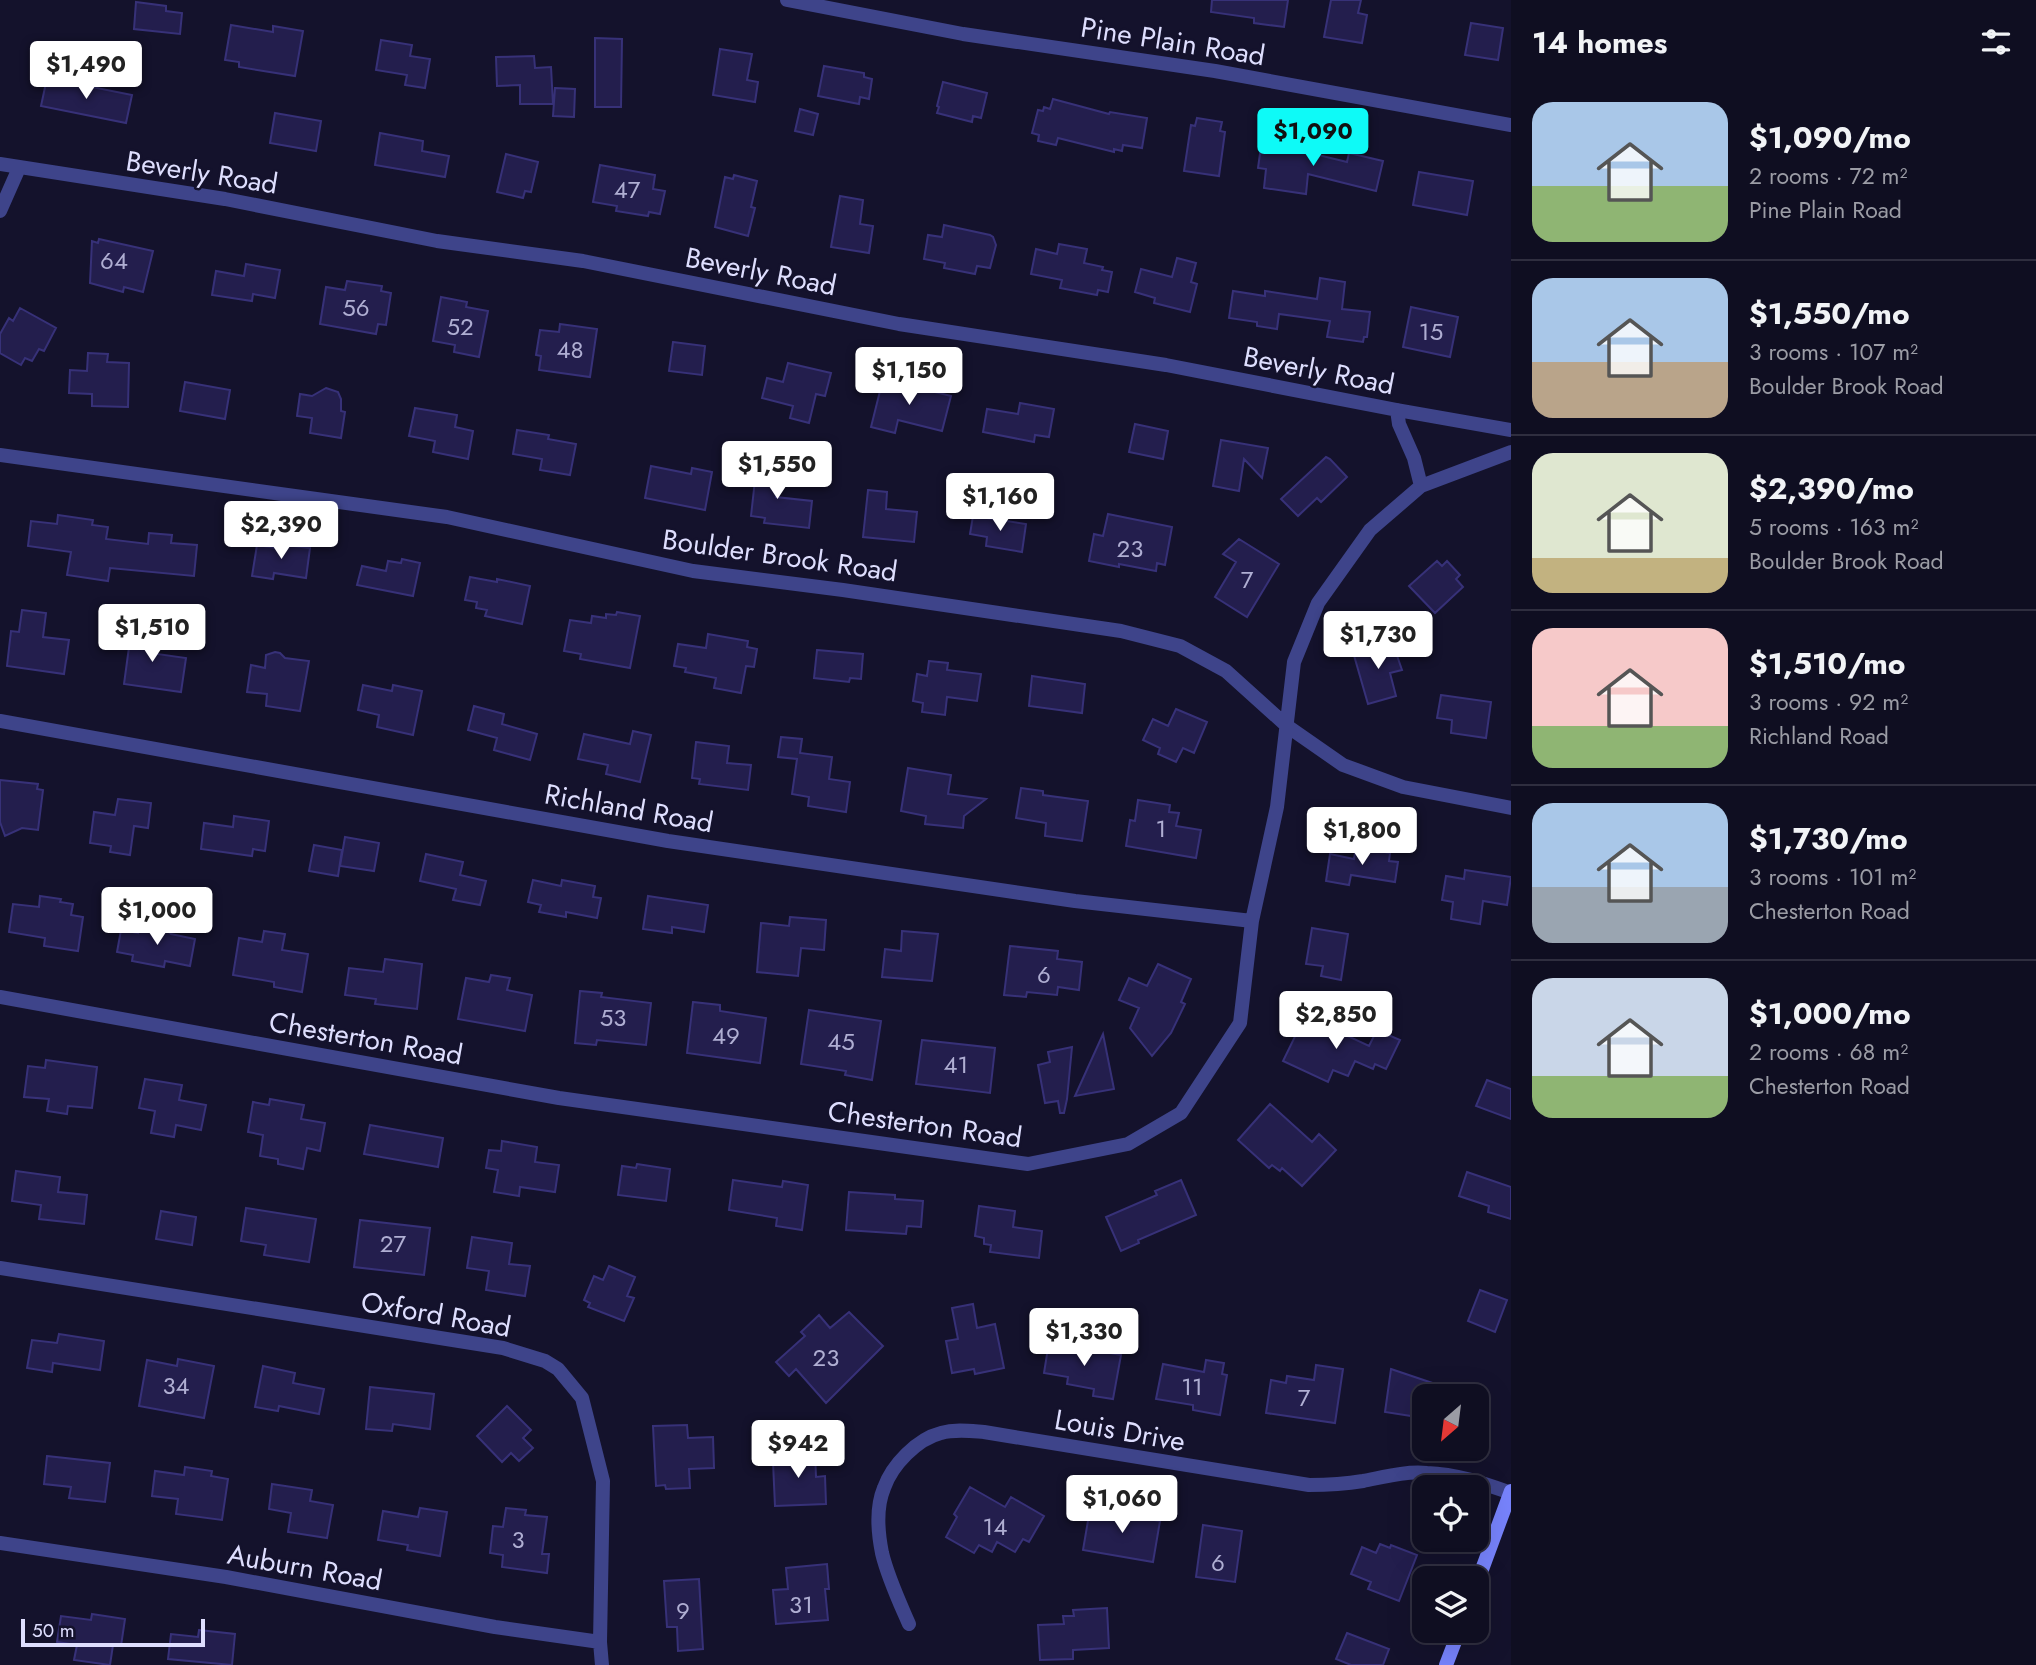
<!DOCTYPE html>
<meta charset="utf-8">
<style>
:root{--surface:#0f0e21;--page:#18172a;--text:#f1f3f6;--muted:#9b9ca5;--line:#2f2e3f;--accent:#0efaf7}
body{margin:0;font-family:Jost,sans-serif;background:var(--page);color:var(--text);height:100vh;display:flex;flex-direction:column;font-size:26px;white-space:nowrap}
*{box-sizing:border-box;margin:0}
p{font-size:23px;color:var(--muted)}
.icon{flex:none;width:38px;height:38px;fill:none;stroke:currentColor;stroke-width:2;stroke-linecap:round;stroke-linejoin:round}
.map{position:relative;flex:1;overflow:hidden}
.side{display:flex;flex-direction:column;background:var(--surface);width:525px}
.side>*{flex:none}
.needle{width:46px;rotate:208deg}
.tools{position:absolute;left:1412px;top:1384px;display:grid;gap:14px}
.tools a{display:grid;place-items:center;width:77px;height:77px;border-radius:14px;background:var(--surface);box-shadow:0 7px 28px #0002,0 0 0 2px var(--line);font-size:35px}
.scale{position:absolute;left:21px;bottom:18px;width:184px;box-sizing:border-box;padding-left:7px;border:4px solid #dedefe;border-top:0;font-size:19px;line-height:24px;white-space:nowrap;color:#dedefe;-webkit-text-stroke:5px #14122c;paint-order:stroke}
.price{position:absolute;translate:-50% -60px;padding:0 16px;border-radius:7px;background:#fff;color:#222;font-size:23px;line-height:46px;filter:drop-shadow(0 2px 4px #0008)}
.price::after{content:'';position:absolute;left:50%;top:42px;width:21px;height:16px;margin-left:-10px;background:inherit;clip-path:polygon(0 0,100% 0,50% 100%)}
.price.selected{background:var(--accent);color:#111}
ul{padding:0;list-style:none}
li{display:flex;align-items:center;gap:21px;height:175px;padding:0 21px}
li+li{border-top:2px solid var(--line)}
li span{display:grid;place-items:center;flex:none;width:196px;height:140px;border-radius:21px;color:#555}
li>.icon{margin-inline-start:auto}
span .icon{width:84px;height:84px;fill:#fffc;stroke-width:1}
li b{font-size:30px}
h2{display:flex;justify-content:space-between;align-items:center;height:84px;padding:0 21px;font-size:30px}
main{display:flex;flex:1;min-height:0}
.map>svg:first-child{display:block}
.building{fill:#231e4d;stroke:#373178;stroke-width:2}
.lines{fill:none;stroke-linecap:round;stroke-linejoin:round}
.street{stroke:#3e448a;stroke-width:14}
.secondary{stroke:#7783fc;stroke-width:14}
.labels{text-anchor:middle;stroke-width:5;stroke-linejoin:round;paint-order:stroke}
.number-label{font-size:24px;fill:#afaed2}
.street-label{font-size:28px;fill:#dedefe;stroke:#14122c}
</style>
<main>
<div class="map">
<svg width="1511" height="1665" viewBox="0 0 1511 1665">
<rect width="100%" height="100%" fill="#14122c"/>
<path class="building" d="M1212,0H1288L1284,27L1254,23V18L1211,12Z
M1331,0H1361L1358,13L1367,15L1362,43L1324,37Z
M136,2L166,6V11L182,13L180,34L134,29Z
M1471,23L1503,28L1498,60L1465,55Z
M231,25L273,32V26L303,31L295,76L239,67V62L225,60Z
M595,38L622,39L621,107H595Z
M381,40L412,45L410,56L430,59L425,88L405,85L407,75L376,70Z
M720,49L752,54L747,80L758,82L755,102L713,95Z
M534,56L535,68L551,67L553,104H520V85L497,86L496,57Z
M824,66L864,73V77L872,79L869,99L860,97L859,104L818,96Z
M47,78L132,95L126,123L41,106Z
M943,82L987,93L981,118L973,116L972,122L937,113L939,107L937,106Z
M555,88L575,89L574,117L553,116Z
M1053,99L1109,114L1110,112L1147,118L1142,148L1123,145L1122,151L1114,149V152L1058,138L1056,145L1038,141L1039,135L1032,133L1038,110L1043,111L1044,107L1050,109Z
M800,109L818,114L813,135L795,131Z
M275,113L321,121L316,151L270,143Z
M1197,118L1222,122L1220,131L1225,132L1219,176L1184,171L1191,125L1195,126Z
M380,133L423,141L422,151L449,156L445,177L375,165Z
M1262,139L1303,145L1302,151L1347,162L1349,153L1383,161L1376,191L1308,174L1306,194L1264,188L1266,169L1258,168Z
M506,154L538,162L531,192L525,191L523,198L497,192Z
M600,165L655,175L653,189L665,191L660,214L649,212L648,216L616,211L617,206L593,202Z
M1419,172L1473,181L1467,215L1413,205Z
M734,175L757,181L751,207L755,208L748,236L715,227L725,177L733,179Z
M840,196L863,200L860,224L873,226L869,253L831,247Z
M944,225L990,235L993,237L996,245L990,268L977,266L975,274L944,268L945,263L924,259L928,235L942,237Z
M99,239L153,251L143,292L124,287L123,292L90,283L92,241L98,243Z
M1059,244L1087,249L1084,263L1103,267L1102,270L1112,272L1108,292L1098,290L1097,295L1060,288L1062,280L1031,274L1036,249L1057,254Z
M1177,258L1196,263L1191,282L1197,284L1190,312L1154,303L1155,298L1135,292L1141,269L1172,277Z
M246,264L280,270L275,298L253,294L252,301L212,295L216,271L244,276Z
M1320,278L1345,282L1342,309L1370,312L1367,337H1364L1363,342L1327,337L1330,321L1279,314L1277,329L1257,326V322L1229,318L1233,291L1265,296V291L1317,299Z
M347,281L382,286L381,291L391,293L386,325L378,324L376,334L320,324L326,287L345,290Z
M441,297L467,302L466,307L488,311L479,357L454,352L455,345L433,341Z
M1411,307L1458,317L1450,357L1403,347Z
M20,308L56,328L44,351L39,349L32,361L25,358L21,365L0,353V334L9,318L13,321Z
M560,324L597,329L590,377L539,370L541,356L536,355L540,330L559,332Z
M673,342L705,346L702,375L669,371Z
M88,353L108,354L107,362L129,363L128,407L92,406V394L69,393L70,370L87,371Z
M788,363L831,373L825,396L816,394L809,423L790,418L793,406L762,398L767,378L783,382Z
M883,379L951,396L942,431L898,420L895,433L871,427Z
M185,382L230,390L225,419L180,411Z
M326,388L338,392L341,399V411L345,412L341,438L310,433L312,418L297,416L300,394L312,396Z
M1020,403L1054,409L1049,437L1035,435L1034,442L983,432L987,409L1018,414Z
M415,408L457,415L455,427L473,431L468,459L433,452L435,441L409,436Z
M1135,424L1168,431L1163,459L1129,452Z
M517,430L549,435L548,439L576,444L570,475L540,470L542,459L513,454Z
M1221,440L1268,448L1262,478L1244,459L1239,491L1213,486Z
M1326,457L1330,459L1347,477L1321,502L1317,498L1298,516L1281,499Z
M757,462L780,465L776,497L812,501L809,528L764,523L765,518L751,516Z
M651,466L691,474L692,468L712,472L705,510L645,498Z
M868,490L887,492L886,509L917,512L914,542L863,537Z
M1108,514L1172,527L1165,565L1157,563L1156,571L1119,564V567L1089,561L1094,534L1103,536Z
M58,515L93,520L92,525L108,527L106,539L148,544L149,533L172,535L171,543L197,545L194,576L110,568L108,581L67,575L71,552L28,546L31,521L57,524Z
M973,516L1026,524L1022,552L986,546L987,537L970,534Z
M1239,539L1279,564L1247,617L1215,597L1236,562L1223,554Z
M277,544L310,548L306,578L274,573L273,579L252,576L257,545L277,548Z
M402,559L420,563L413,596L357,585L362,566L386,571L388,561L401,563Z
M1437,561L1442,566L1447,561L1460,575L1456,579L1463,587L1435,613L1409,586Z
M470,577L497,582V579L530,586L522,624L485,616L487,610L476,608L477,602L465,600Z
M22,610L46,613L43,637L69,640L64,674L7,666L11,631L19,632Z
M617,612L640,616L630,668L580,659L581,654L564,651L570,620L591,623L592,616L606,618V614L616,615Z
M132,625L153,628L150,653L186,658L181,692L124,684Z
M708,634L748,641L747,647L757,649L754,667L746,666L741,693L714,688L716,678L685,672L686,668L674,666L678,644L706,648Z
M1392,641L1402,670L1390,673L1396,696L1368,704L1353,652Z
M817,650L863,654L861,679L850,678L849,682L814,678Z
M275,652L280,653L285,658L309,661L300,711L266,706L267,694L247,692L251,665L265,668L266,655Z
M929,661L948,663L947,670L981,674L977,701L947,697L945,715L922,712L923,703L913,701L917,674L927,676Z
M1032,676L1085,684L1082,713L1029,706Z
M363,685L392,691L393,685L422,691L413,735L377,727L379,715L358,710Z
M1441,695L1491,702L1486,738L1451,733L1452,720L1437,718Z
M474,706L504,714L502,724L537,734L530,760L494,750L497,738L468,730Z
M1176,709L1207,722L1194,753L1183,748L1176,762L1158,754L1160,748L1143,740L1153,719L1168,726Z
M633,731L651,735L640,782L606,774L608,765L578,759L584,734L630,744Z
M781,737L802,739L800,753L832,757L829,779L850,782L846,812L808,806L809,797L792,794L797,759L778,757Z
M696,742L729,746L727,763L751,765L748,790L699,784L700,779L692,778Z
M908,768L951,775L948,794L986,799L964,816L963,828L925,824L926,816L901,811Z
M0,780L38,784L37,789L43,790L38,830L22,828L5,836L0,822Z
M1021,788L1043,791V795L1088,801L1082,841L1045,836L1046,823L1016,818Z
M118,799L151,803L148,828L134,826L130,855L110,852L111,846L90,843L94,812L115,815Z
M1138,800L1170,805L1169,812L1179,813L1176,826L1201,830L1196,858L1126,846L1130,820L1135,821Z
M234,816L269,821L265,851L253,849L252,856L201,849L204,823L233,827Z
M345,837L379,843L374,871L340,866Z
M314,845L342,850L338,876L309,871Z
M1356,847L1390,853L1389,861L1398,862L1395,882L1351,875L1349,885L1326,881L1330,854L1354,859Z
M426,854L463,862L460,875L486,881L480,905L453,900L456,889L420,881Z
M1465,870L1511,877L1507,905L1483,901L1480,924L1451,919L1453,902L1442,900L1446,876L1464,879Z
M533,880L561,886L562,880L595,886L593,897L601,898L597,918L566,912V917L539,912L541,905L528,902Z
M40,896L61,899L60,902L73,904L71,915L83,917L78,951L44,946L45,938L9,932L13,904L39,907Z
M648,896L708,905L704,932L672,927V933L643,929Z
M790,917L826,920L824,950L801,948L798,976L757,972L761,923L789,926Z
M157,921L171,934L195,939L190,966L165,961L164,967L132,961L133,955L117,952L121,930L138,933V929L150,931Z
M1312,928L1348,934L1341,980L1321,976L1323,966L1306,964Z
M264,931L285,934L282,950L308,954L302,992L274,987V982L233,975L239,938L262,942Z
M902,931L938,934L932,981L882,977L885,949L901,951Z
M1010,946L1058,951L1057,959L1082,962L1079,990L1058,987L1057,995L1027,992L1026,997L1004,995Z
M385,959L422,964L417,1009L375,1004L376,999L345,995L349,968L383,972Z
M1158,964L1191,979L1181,1002L1185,1004L1171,1033L1152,1056L1130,1028L1139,1008L1119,1000L1129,978L1147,986Z
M491,975L510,978L507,990L532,995L525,1031L458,1019L466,978L489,982Z
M580,991L602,993L601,997L651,1003L646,1045L597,1040L596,1045L575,1043Z
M693,1002L720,1005V1011L766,1018L760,1063L687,1053Z
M809,1010L881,1021L872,1080L845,1075L846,1071L801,1064Z
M1305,1016L1369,1046L1377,1030L1400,1040L1386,1069L1375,1064L1373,1069L1355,1061L1348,1076L1333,1070L1328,1082L1283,1061Z
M1103,1034L1114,1089L1075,1096Z
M922,1040L995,1048L990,1093L916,1084Z
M1072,1047L1067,1099L1064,1113H1060L1058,1101L1045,1103L1038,1065L1050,1062L1048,1052Z
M46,1060L97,1067L92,1108L68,1106L67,1114L47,1111L49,1099L24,1097L28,1066L45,1068Z
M145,1079L182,1085L179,1100L206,1105L201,1130L176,1125L174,1137L151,1133L155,1111L139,1108Z
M1487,1080L1511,1089V1119L1476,1106Z
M270,1099L304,1105L301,1119L325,1123L320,1151L307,1148L303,1169L278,1164V1159L260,1156L263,1135L248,1132L253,1102L269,1105Z
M1270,1104L1312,1142L1319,1134L1336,1150L1302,1186L1282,1168L1280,1171L1272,1165L1269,1168L1238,1140Z
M370,1125L443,1138L438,1167L364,1154Z
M502,1141L537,1147L535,1162L559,1165L555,1192L520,1187L519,1196L494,1192L498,1170L486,1168L489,1150L501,1151Z
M637,1164L670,1169L666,1201L618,1195L622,1166L636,1168Z
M16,1171L60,1177L58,1192L87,1195L84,1224L39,1219L41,1205L12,1201Z
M1467,1172L1511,1187V1219L1488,1212L1489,1206L1459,1196Z
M733,1180L782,1187L783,1181L808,1185L802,1230L776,1226L777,1218L729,1210Z
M1181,1180L1196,1215L1138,1240L1139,1243L1121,1251L1106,1217L1157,1195L1155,1191Z
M849,1192L895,1195V1199L923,1201L921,1227L907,1226L906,1234L846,1230Z
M979,1206L1015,1211L1013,1227L1042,1231L1039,1258L990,1252L991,1245L984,1244V1238L975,1236Z
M246,1208L316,1219L309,1262L264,1255L266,1245L241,1241Z
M161,1211L196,1217L192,1245L156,1239Z
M360,1220L430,1228L424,1275L354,1267Z
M472,1237L512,1243L509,1264L530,1266L525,1296L486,1290L489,1271L467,1268Z
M609,1266L635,1277L627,1296L634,1298L624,1321L588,1307L590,1303L584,1300L594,1276L603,1280Z
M1480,1290L1507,1300L1495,1332L1468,1321Z
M973,1304L977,1328L995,1324L1004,1368L975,1374L974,1369L952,1373L946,1341L958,1339L952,1308Z
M849,1312L883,1346L826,1403L796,1369L789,1376L776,1362L805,1336L801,1332L819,1315L830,1328Z
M59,1334L104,1341L100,1370L53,1363L52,1372L27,1368L32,1340L57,1343Z
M1049,1342L1121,1355L1113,1399L1093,1396L1094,1389L1067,1384L1068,1377L1044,1373Z
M178,1359L214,1366L204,1418L139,1406L147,1360L177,1366Z
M1206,1360L1224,1363L1222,1374L1227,1375L1220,1415L1193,1410V1405L1156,1399L1163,1364L1204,1372Z
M1316,1365L1343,1369L1335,1423L1266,1413L1271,1380L1286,1383L1287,1376L1314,1380Z
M263,1366L295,1373L293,1383L324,1389L319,1414L279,1406L278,1411L255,1407Z
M1391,1369L1462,1393L1461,1396H1424V1418L1385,1412Z
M370,1387L434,1394L430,1429L393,1424L392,1431L366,1429Z
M507,1406L531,1430L523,1438L533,1448L519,1461L511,1453L502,1462L477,1436Z
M687,1425L688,1438L713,1437L714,1468L689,1469L690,1488L666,1489L665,1485L656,1486L653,1426Z
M815,1450L816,1477L825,1476L826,1504L775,1506L773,1462H778V1451Z
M47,1456L110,1463L105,1502L69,1498L71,1487L44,1484Z
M185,1467L212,1471L211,1476L228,1479L222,1520L176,1514L178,1499L152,1496L155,1471L184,1475Z
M272,1484L312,1490L310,1501L333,1505L327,1538L288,1532L291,1513L269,1509Z
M970,1487L1005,1507L1011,1497L1044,1516L1029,1542L1023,1539L1015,1552L997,1542L992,1552L979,1545L974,1553L946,1537L957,1517L954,1514Z
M420,1508L447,1512L440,1556L407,1550L408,1545L378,1540L383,1511L418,1517Z
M506,1508L526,1510L525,1515L547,1517L542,1554H549L547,1573L502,1567L503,1555L490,1553L493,1526L503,1527Z
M1090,1509L1160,1521L1153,1562L1083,1550Z
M1203,1525L1242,1531L1235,1582L1196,1577Z
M1380,1544L1390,1548L1391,1545L1417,1555L1399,1601L1368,1589L1371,1582L1351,1574L1362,1547L1376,1553Z
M827,1564L829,1589H825L828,1620L776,1624L773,1590L788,1589L786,1568Z
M699,1579L703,1649L678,1651L677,1627H667L664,1581Z
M1107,1608L1109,1648L1073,1650V1659L1040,1660L1038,1625L1064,1624L1063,1616H1074L1073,1610Z
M92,1614L125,1619L121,1646L113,1645L110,1665L74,1660L77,1645L57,1642L61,1616L91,1620Z
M199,1630L235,1634L232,1665L168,1659L171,1634L198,1637Z
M1347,1633L1389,1649L1383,1665H1351L1336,1659Z"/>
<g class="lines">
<path class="street" d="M787,0L963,34L1215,71L1511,125
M0,164L225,199L437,241L583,261L899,324L1166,365L1397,410L1511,430
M0,211L19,168
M1397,410L1399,424L1414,458L1421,486
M0,455L447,517L693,571L843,590L1121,631L1180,646L1226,671L1287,726L1343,765L1403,787L1511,808
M0,721L668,841L1075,901L1252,921
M0,997L559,1098L1028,1164L1128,1144L1181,1113L1240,1023L1252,921L1277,807L1294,662L1318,603L1370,530L1421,486L1511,452
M0,1268L503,1348L545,1361L558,1369L582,1398L603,1481L600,1642L602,1665
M0,1543L226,1577L495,1627L600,1642
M909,1624C899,1601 888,1578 882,1553C878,1533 876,1507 884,1488C892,1465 917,1439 941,1433C955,1429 970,1431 984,1432L1309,1485C1327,1485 1345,1484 1363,1481C1384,1477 1405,1471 1427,1473C1456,1474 1483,1483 1511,1493"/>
<path class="secondary" d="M1477,1583L1511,1491
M1446,1665L1459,1631"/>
</g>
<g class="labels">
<g class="number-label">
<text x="627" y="198">47</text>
<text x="114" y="269">64</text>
<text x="356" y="316">56</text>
<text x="460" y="335">52</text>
<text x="1431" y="340">15</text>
<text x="570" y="358">48</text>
<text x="1130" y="557">23</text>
<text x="1247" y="588">7</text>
<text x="1161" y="837">1</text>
<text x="1044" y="983">6</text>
<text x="613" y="1026">53</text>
<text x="726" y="1044">49</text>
<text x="841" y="1050">45</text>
<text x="956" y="1073">41</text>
<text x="393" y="1252">27</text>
<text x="826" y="1366">23</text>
<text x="176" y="1394">34</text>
<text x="1192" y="1395">11</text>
<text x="1304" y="1406">7</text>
<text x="995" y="1535">14</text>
<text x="518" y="1548">3</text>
<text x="1218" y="1571">6</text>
<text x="801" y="1613">31</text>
<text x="683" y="1619">9</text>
</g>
<g class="street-label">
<text transform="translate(1173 41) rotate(9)" y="10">Pine Plain Road</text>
<text transform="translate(202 172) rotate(9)" y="10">Beverly Road</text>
<text transform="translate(761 271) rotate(11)" y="10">Beverly Road</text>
<text transform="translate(1319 370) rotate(11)" y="10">Beverly Road</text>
<text transform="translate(780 555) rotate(8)" y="10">Boulder Brook Road</text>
<text transform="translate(629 808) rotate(10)" y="10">Richland Road</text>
<text transform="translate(366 1038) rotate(10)" y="10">Chesterton Road</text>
<text transform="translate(925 1124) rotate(8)" y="10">Chesterton Road</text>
<text transform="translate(436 1314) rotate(10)" y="10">Oxford Road</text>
<text transform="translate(1120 1430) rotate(10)" y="10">Louis Drive</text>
<text transform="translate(305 1567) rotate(10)" y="10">Auburn Road</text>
</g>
</g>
</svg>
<div class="tools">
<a><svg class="needle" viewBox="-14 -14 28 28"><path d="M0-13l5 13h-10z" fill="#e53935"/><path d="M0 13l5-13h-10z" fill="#9b9ca5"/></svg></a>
<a><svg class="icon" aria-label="locate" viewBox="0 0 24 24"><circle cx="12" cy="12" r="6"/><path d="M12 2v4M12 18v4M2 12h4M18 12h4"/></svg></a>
<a><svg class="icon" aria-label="layers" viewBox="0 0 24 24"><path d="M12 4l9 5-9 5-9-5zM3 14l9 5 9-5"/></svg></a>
</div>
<div class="scale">50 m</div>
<b class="price" style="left:86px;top:101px">$1,490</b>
<b class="price selected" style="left:1313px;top:168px">$1,090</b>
<b class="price" style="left:909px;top:407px">$1,150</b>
<b class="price" style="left:777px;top:501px">$1,550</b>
<b class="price" style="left:1000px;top:533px">$1,160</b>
<b class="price" style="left:281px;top:561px">$2,390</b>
<b class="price" style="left:152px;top:664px">$1,510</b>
<b class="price" style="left:1378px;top:671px">$1,730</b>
<b class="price" style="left:1362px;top:867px">$1,800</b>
<b class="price" style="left:157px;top:947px">$1,000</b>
<b class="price" style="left:1336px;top:1051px">$2,850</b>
<b class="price" style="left:1084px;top:1368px">$1,330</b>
<b class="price" style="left:798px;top:1480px">$942</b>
<b class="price" style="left:1122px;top:1535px">$1,060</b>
</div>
<section class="side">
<h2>14 homes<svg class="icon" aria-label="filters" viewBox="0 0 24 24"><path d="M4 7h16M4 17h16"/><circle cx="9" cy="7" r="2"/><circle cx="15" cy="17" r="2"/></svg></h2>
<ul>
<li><span style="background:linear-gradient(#a9c7e8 60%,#8fb573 0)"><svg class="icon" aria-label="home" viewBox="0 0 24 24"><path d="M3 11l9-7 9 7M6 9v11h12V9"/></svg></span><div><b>$1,090/mo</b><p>2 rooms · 72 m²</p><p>Pine Plain Road</p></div></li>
<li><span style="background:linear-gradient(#a9c7e8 60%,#b9a48a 0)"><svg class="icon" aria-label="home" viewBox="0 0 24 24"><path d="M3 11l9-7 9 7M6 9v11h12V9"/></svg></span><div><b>$1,550/mo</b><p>3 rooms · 107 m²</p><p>Boulder Brook Road</p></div></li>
<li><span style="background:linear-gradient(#dfe7d0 75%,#c2b280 0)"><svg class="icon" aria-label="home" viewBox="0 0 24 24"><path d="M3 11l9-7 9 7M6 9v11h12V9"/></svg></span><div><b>$2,390/mo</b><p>5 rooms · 163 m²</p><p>Boulder Brook Road</p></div></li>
<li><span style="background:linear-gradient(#f6c9c9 70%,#8fb573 0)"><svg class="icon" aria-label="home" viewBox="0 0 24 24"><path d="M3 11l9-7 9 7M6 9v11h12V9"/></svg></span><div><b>$1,510/mo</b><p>3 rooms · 92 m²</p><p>Richland Road</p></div></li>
<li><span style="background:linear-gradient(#a9c7e8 60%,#9aa5b1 0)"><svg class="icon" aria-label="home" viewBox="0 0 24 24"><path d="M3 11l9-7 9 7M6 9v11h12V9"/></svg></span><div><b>$1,730/mo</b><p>3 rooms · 101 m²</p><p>Chesterton Road</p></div></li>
<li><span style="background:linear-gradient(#c9d6e8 70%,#8fb573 0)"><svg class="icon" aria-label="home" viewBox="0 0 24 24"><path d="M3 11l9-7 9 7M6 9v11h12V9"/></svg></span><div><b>$1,000/mo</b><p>2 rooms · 68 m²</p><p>Chesterton Road</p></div></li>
</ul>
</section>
</main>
